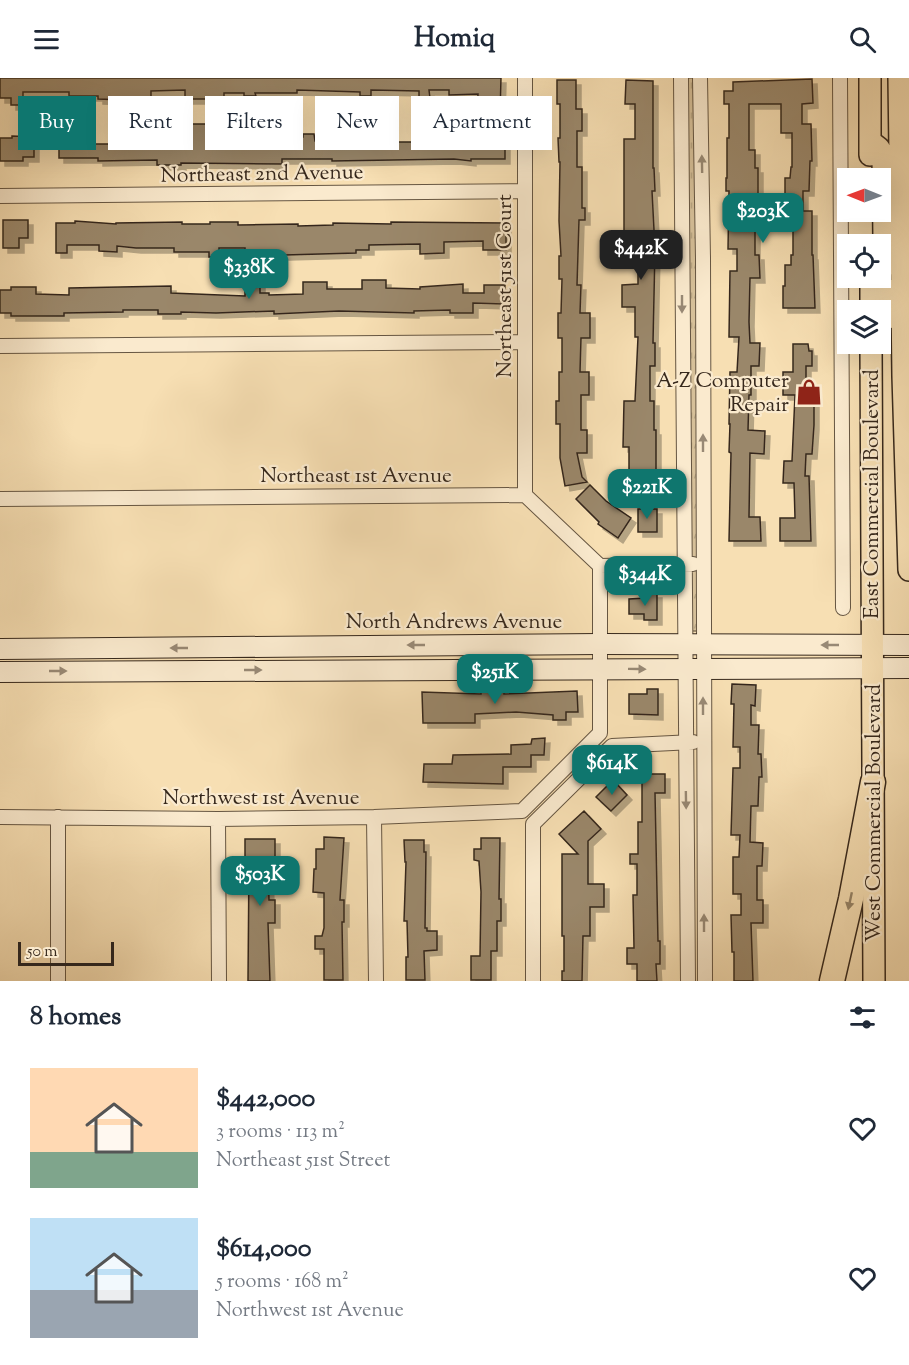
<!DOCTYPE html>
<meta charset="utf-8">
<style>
:root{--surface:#fff;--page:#f6f6f7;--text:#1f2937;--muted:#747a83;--accent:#0f766e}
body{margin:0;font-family:"Sorts Mill Goudy",serif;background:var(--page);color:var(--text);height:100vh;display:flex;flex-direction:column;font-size:22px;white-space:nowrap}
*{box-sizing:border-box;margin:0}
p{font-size:20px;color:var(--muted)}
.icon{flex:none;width:33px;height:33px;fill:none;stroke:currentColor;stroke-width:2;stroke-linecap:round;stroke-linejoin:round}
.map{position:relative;height:903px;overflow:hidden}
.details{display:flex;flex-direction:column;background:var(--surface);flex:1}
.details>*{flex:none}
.top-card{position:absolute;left:18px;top:18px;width:600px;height:54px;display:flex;gap:12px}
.needle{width:39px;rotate:271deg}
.fabs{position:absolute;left:837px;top:90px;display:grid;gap:12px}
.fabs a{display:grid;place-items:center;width:54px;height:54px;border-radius:0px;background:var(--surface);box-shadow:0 6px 24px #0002;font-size:30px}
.scale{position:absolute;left:18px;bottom:15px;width:96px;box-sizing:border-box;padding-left:6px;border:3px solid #36281c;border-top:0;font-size:16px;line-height:21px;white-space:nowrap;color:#36281c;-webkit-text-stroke:4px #faeace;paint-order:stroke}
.price{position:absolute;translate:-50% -51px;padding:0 14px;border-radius:12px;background:var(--accent);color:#fff;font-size:20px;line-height:39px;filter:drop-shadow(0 2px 3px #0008)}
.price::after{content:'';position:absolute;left:50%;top:36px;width:18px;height:14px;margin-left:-9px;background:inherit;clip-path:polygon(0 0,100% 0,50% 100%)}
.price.current{background:#222;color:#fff}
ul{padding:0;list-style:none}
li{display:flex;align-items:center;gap:18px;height:150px;padding:0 30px}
li span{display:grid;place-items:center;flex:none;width:168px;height:120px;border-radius:0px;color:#555}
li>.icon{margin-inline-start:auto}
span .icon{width:72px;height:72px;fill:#fffc;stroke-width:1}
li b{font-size:26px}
h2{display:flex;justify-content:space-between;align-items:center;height:72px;padding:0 30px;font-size:26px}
.pill{padding:0 21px;border-radius:0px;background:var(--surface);box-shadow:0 6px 24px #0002;font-size:21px;line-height:54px}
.pill.current{background:var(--accent);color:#fff}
header{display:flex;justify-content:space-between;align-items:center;height:78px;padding:0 30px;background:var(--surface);font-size:27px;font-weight:800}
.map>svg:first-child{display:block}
.park{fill:url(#park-tufts);stroke:#86745a;stroke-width:1.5}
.building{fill:#9a876b;stroke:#36281c;stroke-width:1.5;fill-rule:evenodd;filter:url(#shadow)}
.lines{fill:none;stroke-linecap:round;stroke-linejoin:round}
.street-casing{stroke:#665642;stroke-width:16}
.secondary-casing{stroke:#36281c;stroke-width:22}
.primary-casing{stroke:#36281c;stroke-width:24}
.highway-casing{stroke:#36281c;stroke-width:27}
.street{stroke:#faeace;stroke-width:14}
.secondary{stroke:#faeace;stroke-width:20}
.primary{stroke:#f7dfb3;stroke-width:21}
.highway{stroke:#f7dfb3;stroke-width:24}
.oneway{fill:#988975}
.oneway2{fill:#968468}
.labels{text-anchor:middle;stroke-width:4.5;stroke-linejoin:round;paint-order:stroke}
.street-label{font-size:21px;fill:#36281c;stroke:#faeace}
.poi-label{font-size:21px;fill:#36281c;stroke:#faeace;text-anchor:end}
</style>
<header><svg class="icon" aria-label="menu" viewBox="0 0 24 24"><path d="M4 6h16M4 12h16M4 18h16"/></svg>Homiq<svg class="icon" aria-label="search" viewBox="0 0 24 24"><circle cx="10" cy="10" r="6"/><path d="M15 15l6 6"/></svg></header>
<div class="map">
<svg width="909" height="903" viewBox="0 0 909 903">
<defs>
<pattern id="park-tufts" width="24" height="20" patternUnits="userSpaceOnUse" patternTransform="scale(1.5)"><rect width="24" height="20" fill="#d6c099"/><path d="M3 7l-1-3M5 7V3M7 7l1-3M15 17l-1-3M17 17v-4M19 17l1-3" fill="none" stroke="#b8a583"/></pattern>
<filter id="shadow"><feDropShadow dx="5" dy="5" stdDeviation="0" flood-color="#0004"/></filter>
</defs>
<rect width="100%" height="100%" fill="#f7dfb3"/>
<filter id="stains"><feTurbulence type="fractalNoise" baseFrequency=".00333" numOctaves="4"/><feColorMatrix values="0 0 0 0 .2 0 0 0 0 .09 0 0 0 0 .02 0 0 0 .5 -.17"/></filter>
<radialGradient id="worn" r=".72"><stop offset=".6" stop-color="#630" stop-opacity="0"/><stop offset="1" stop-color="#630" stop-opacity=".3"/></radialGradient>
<path class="park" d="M684,0H696L699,553H689Z"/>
<path class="building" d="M0,0H501L500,36L477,35L478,16L449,17V12H429L430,20L419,21V13L371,12V18H360V14L297,12V15H255L256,18H244V15H224V21H185V12L151,13V23L98,21V18H69V14H23V27H11V20H0Z
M812,1L813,25L802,26V46H811L812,83H810L809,113H803V133H812V177H813L815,230H783V208H785V187H791V177H793V141L755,142V177H759L760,200H750L749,244L750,265H760L759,288H751V317H749L748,352L765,353L764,376L750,375L749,439H760L761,463H729L731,375L729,374L730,346H729L730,294H737L739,259H729L730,193H737V171H728L729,113H726V100H727V60H729V26H724V13H733V4ZM749,26H781V55H792V89H791L790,100H785V119H781V129H758V90H755V72H749Z
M557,2H576V31H582V53H577V89H582V130H585V142H579L577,207H581L580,235H590V260H581L580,294H589V317H581V352H587V375H577L582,399L587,404L565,408L560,380V346H556V323H559V294H562V260H558V235H561L562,201H559V178H561L559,143L560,84H559L558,60H560V26H557Z
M626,2L653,3V90H654L655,113H652L655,171L653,265H655V288H650V323H654V352H656V407H629V369H623L624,323H635L638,259H635V229H622V207L638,206V171H624V61H635V26H625Z
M191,46H209L210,54H235V65H264V63H272V58L303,59V56H314L315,63L361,65V55H385V64H419V55L443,54V63L482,65V62H505V81H471V83L454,81L332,83V81H282V86L181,85V87H157V82L98,83V80H59V61L86,60V66H128V57H191Z
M12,58L34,59V79H23V83H0V60H12Z
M3,142H28V160H19V170H3Z
M75,143L116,146V145L182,144V146H210V144H238V147L298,146V148L333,147V145L391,146V144L506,145V172H483V163L444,164V175L420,176V166L369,167V172H356V175L284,177L245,176V170H219V179H209V174H174V170H136L117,168V174L99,173V167H67V175H56V145H75Z
M245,202H260V215H269V217L303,216V204H327V211H362V202H386V210L420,211V209L463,206V215H484V207H505L504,226L473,225V235H450V232L414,233V235L339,233L274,236V233L216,235L181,234V236H158V232H123V234L64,235V238H11V235H0V212H11V209H36V216L69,217V210L171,208V215L245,218Z
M793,266H808L809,273H812V288H806V310H814V347L812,376H806L805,398H809L811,463H780V440H795L794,405H783L784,383H792L795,317H783V294H793Z
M590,407L606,423L631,440L618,460L598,446L599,444L576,421Z
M638,431H657V454H638Z
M646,515H657V542H644V536H629V521L646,520Z
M732,606L756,607L755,628L751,627V647H759L758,676H761L762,699H759L758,728H751L750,764L763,765L762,788H757V822H763V845H751L753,903H734V874H732L731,837H741V816H733V779H739L740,757H731L733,690H740V669H733L734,626H731Z
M647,611H658V637L629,636V616H647Z
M504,613V616L577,613L578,634H566V642H553V637L516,634L475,636V645H423L422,614L481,616V614Z
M545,660L544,677H531V689H503V706L423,704L424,686H452L453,677L511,676V667L531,666L532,661Z
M642,696H665V715H655L658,863H660V886H656L657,903H637V886H627V870H634L633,817H637V786H630V776H638V744H642Z
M613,702L627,717L611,733L596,719Z
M584,733L601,751L588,763V806H604V829H590V858H583L582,903H562V893H564V858H562V776H578L559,756Z
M324,759L344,760L340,822H344V844H342L343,902H324V871H315V858H322L324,850V815L313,814L314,791H316V771H324Z
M481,760H500L499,821H501V843H497V873H491V902H471V878H480L481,814L479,783L474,782V771H481Z
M245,761H275V784H268L269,822H275V845H268L270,903H248L249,784H245Z
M404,762H424V774H426L425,850H427V853H437V872L424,873L425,902H406V879H408L407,843H404L406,784H405Z"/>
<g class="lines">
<g class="street-casing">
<path id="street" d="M681,0L688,903
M700,0L703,180L705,903
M840,0L843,530
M0,118L525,113
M0,268L525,264
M525,417V0
M0,421L525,417L600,488L693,486
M600,655V488
M0,739L218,741L374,739L522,733L600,655
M58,739V903
M374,739L376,903
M218,741L219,903
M533,746L612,668L693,664
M533,746V903"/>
</g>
<g class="secondary-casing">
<path id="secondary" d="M0,571L600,566L909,567
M0,594L909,590"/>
</g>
<g class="primary-casing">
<path id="primary" d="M870,0V77
M899,0L903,298L909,492
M870,63L879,70L883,78L884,161L889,177L901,192
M871,200V232
M878,200L888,218L889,240
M871,266L874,903"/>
</g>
<g class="highway-casing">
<path id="highway" d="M832,903L851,821L873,704"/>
</g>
<use href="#street" class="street"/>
<use href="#secondary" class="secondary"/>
<use href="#primary" class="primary"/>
<use href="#highway" class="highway"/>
</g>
<defs><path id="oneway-solid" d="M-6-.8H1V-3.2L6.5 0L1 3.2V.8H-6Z" transform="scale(1.5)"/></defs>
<g class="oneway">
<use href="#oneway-solid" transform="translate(702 86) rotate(-91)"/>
<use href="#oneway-solid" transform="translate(682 226) rotate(90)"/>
<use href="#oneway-solid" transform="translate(703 365) rotate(-90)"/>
<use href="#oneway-solid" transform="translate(416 567) rotate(180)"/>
<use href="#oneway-solid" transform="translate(830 567) rotate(-180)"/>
<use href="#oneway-solid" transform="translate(179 570) rotate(180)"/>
<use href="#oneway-solid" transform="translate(637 591) rotate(1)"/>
<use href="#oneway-solid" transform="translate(253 592)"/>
<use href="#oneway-solid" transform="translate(58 593)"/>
<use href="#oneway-solid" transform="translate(703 628) rotate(-90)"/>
<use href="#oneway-solid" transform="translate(686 722) rotate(89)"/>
<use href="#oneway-solid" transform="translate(704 845) rotate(-90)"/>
</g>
<use class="oneway2" href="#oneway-solid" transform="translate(850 823) rotate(102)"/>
<defs>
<g id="shop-bare" transform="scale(2.07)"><path d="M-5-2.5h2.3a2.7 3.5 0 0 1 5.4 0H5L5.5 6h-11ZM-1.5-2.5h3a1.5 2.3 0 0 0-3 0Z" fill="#8f2418" stroke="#faeace" stroke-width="2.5" paint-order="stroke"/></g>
</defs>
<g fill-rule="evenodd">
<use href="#shop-bare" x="809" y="314"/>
</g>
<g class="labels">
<g class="street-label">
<text transform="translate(262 95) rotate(-1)" y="7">Northeast 2nd Avenue</text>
<text transform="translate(504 208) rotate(-90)" y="7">Northeast 51st Court</text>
<text x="356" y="404">Northeast 1st Avenue</text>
<text transform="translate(871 416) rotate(-90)" y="7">East Commercial Boulevard</text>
<text x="454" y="550">North Andrews Avenue</text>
<text x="261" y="726">Northwest 1st Avenue</text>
<text transform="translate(873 735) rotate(-90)" y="7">West Commercial Boulevard</text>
</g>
<g class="poi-label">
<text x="789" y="309">A-Z Computer<tspan x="789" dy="24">Repair</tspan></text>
</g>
</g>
<rect width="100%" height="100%" filter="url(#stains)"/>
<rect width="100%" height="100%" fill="url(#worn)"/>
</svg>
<div class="fabs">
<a><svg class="needle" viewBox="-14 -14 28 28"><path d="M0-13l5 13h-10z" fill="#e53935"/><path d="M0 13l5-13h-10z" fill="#747a83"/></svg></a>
<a><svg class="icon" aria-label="locate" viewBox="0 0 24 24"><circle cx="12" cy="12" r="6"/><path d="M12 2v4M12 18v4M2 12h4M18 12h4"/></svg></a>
<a><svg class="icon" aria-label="layers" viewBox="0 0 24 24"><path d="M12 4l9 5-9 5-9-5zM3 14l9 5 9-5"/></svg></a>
</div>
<div class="scale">50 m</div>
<b class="price" style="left:763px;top:166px">$203K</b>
<b class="price current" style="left:641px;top:203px">$442K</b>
<b class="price" style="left:249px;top:222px">$338K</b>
<b class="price" style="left:647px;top:442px">$221K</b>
<b class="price" style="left:645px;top:529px">$344K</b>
<b class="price" style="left:495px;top:627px">$251K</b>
<b class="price" style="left:612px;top:718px">$614K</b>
<b class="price" style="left:260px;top:829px">$503K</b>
<div class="top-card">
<a class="pill current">Buy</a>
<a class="pill">Rent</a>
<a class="pill">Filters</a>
<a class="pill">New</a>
<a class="pill">Apartment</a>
</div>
</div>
<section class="details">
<h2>8 homes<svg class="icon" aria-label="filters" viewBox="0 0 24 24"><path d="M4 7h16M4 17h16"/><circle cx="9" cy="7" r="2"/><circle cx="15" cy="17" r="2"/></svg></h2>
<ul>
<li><span style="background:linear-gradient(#ffd9b3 70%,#7fa58c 0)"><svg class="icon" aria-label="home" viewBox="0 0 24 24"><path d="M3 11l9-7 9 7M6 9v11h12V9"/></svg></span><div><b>$442,000</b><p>3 rooms · 113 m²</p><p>Northeast 51st Street</p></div><svg class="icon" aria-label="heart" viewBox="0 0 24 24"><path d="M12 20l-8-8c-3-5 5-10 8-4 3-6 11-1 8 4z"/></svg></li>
<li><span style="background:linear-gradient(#bfe0f5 60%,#9aa5b1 0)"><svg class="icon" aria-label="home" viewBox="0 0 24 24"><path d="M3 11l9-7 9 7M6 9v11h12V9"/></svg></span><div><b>$614,000</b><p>5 rooms · 168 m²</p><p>Northwest 1st Avenue</p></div><svg class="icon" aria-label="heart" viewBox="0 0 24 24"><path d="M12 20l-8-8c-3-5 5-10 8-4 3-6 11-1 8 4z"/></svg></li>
</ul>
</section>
